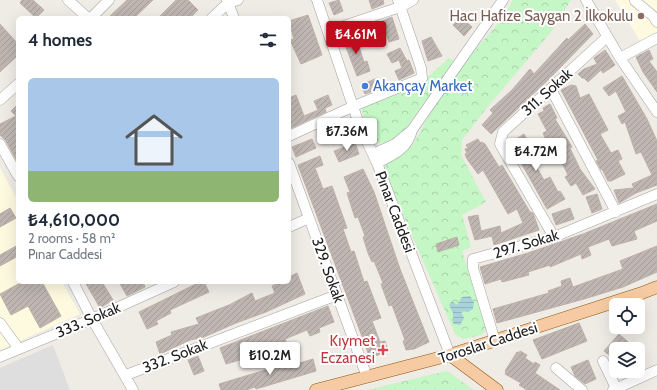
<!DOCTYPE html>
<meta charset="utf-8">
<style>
:root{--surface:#fff;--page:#f6f6f7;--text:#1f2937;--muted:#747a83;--accent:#bf0d1d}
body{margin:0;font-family:Cabin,sans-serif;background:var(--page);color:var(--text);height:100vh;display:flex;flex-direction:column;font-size:15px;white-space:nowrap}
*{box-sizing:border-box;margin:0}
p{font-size:13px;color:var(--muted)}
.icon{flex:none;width:22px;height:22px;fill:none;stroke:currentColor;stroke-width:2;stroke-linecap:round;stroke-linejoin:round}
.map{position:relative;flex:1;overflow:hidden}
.panel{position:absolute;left:16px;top:16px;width:275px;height:268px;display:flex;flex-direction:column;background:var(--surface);border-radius:6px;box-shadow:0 4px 16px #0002}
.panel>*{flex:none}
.fabs{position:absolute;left:609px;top:298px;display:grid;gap:8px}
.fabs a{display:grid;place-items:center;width:36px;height:36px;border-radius:6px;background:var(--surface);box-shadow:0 4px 16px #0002;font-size:20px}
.price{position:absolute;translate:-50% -34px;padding:0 9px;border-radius:4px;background:#fff;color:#222;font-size:13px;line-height:26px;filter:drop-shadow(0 1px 2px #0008)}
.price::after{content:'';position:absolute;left:50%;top:24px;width:12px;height:9px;margin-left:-6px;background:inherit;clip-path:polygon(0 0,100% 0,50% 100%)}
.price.on{background:var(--accent);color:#fff}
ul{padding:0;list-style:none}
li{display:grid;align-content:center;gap:8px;height:212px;padding:0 12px}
li span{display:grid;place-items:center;height:124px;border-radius:6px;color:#555}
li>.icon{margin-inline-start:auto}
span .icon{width:72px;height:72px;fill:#fffc;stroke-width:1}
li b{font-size:17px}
h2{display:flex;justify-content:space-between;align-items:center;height:48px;padding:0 12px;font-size:17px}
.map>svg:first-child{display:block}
.education{fill:#fdfae0}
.park{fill:url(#park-crowns)}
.parking{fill:#dedede}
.water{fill:url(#water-rules)}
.building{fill:url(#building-hatch);stroke:#bfb0a8}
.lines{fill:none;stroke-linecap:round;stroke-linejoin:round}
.minor-casing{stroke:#a2a2a2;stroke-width:11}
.major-casing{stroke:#8f570a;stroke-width:13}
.minor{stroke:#fff;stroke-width:10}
.major{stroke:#f6cba3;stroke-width:12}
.education-dot{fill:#8d6e63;stroke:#fff;stroke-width:1.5}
.shop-dot{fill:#3f7fe0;stroke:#fff;stroke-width:1.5}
.health-dot{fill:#e0444e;stroke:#fff;stroke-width:1.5}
.labels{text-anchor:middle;stroke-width:4;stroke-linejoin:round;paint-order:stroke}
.education-label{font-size:15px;fill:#785e54;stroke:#fff;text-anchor:end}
.shop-label{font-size:15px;fill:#366cbe;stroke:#fff;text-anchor:start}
.street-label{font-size:15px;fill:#1e1e1e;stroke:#fff}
.health-label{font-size:15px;fill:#be3a42;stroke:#fff;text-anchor:end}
</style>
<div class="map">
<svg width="657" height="390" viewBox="0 0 657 390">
<defs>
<pattern id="park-crowns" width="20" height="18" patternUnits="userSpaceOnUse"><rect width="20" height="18" fill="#c5f6c5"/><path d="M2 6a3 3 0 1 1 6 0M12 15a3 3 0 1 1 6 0" fill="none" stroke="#a9d2a9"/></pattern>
<pattern id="water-rules" width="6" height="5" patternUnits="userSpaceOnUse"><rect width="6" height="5" fill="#a8d3d9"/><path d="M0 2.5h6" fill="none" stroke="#90b5ba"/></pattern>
<pattern id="building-hatch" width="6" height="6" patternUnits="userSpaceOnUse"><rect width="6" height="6" fill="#bfb6b2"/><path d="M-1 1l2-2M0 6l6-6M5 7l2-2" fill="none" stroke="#a49c99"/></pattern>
</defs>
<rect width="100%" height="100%" fill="#efebe5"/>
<path class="education" d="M615,0H657V33L640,41Z
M0,168L18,201V282H62L80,314L0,350Z"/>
<path class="park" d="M513,0H571L551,32L485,110L462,140L461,155L486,202L462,215L471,247L462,251L486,330L481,335L463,339L455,334L383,169L389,161L413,145L428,117L445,91L471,55L502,19Z
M449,58L454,61L402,134L389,144L375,142L366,125L361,106L419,85Z
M447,371L474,390H366Z"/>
<path class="parking" d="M53,345L70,390H0V368Z"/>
<path class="water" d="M470,296L474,302L473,309L468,312L461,311L464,318L460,325L453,324V313L449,305L452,301L457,305L462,297Z"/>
<path class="building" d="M22,0H33L44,10L36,18L20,3Z
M127,0H153L134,18H108Z
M176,0H188L198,10L190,18H158Z
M339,0L343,11L334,15L329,3Z
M369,0H383L384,4L372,9Z
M308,15L322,55L301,64L290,40L294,39L289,21Z
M392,17L399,39L389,42L382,21Z
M461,17L472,27L464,36L453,25Z
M0,24L18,44V55L0,72Z
M585,24L593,34L549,79L491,134L482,125L493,113L490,110L512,90L530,69L534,74L567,38L568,40Z
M354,33L364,62L367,61L370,71L357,76L342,37Z
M431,37L442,56L428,61L422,41Z
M400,48L407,61L409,60L414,73L399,80L395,71L402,68L399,60L392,63L387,54Z
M605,50L615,65L603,73L601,70L588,82L584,78H582L578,74L584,69L597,64L594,58Z
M649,50L653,59L649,61L657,72V92L643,72L636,57Z
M622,76L647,119L657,141V185L636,193L619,203L614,190L634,188L632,184L652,175L641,152L636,154L625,122L622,124L618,116L626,112L616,91L609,96L603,88Z
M377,78L381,88L365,94L361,85Z
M571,85L576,86L580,98L589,94L608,130L600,134L611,153L618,150L622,159L618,161L625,174L611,181H608L602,169L601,170L596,161L598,160L561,90Z
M296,95L304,116L318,110L314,101L328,95L332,105L325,108L326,112L289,129V98Z
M18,104V163L6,141L0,135V124L16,116L11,111Z
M550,104L557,118L555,119L572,147L570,148L580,169L595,189L583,195L576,183L571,186L565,177L568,175L558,155L554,157L543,133L547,131L538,114L544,111L543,108Z
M346,122L351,133L331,141L327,131Z
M524,134L532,149L535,147L540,156L533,161L544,180L550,177L558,192L560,191L565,199L547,209L510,143Z
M312,139L316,148L296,157L292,147Z
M478,139L480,143L482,142L485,144L499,167L502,165L530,212L533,213L539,230L494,245L492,236L475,240L468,217L478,215L481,231L500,226L501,233L523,223L517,209L508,214L483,170L478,174L467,159L465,154L467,153L465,149L468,148L466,145Z
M355,143L359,154L339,162L334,151Z
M320,156L323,165L315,168L323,189L332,186L347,228L343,229L351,252L354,251L364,282L367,281L381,318L372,321L380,342L385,341L388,351L370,358L298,165Z
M363,169L374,192L400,269L429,342L414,349L406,350L403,341L405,340L392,305L389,306L381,284L383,283L374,261L372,262L368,253L363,237L365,236L358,217L355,218L347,193L350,192L344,177Z
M597,194L602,209L592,213L586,197Z
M657,204V221L634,231L637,239L612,246L609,239L588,247L591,255L582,259L581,254L550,267V265L528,272L529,275L502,282L501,279L485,284L480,267L528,253L583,234Z
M10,208L16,218L0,227V214Z
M570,208L574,219L556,225L552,214Z
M457,237L459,245L438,252L436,244Z
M18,245V256L0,266V255Z
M657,246V272L623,287L584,299L497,323L493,309L549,293L548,291L562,286L561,281L570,278L573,287L623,269L620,261Z
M297,273L305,294L266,312L236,323L204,337L190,340L160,354L156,342L172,335L171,332L199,324L196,318L229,305L252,293L255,301L275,293L272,286L281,282H289V277Z
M22,282H42L61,316L40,328L28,306L11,315L0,294Z
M85,282H102L113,300L100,308Z
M119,282H143L145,287L127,296Z
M200,282H204L209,292L170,310L171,313L156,321L158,324L147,329L139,312Z
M328,306L334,322L319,328L320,332L310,336L307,330L285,339L286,341L254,356L226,364L220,348Z
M579,323L587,341L542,359L533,340Z
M619,334L636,349H616V361L604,351Z
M520,351L527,355L525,358L534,364L535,362L540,365L535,373L560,390H527L519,385L521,383L505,374L506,372L505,371L517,352L519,353Z
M198,356L204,371L194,375L188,360Z
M313,359L316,371L256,389L255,387L246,390H221L219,384L272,368L270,363L281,361L283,368Z
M588,360L596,379L585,384L575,376L571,367Z"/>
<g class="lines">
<g class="minor-casing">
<path id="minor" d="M68,0L88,18
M227,0L234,18
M317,0L360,127L377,163L450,355
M586,0L620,58L657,112
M635,1L653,16L657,22
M91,18L109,0
M212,18L228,3L238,0
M329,31L400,7L413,0
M620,58L657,38
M551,89L616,212
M0,100L18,84
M289,136L354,106L422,78L421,68L398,0
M0,144L18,176
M373,154L395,144L412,130L503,0
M289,163L367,377
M377,163C393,155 408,149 412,130
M289,227L309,218
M554,237L500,144L503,132L607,37
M73,282L92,319L133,390
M0,323L19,349
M495,341L473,268V259L554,237L657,194
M0,357L92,319L174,282
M603,361L616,388
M556,368L582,390
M126,375L337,295
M613,390L657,370"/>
</g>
<g class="major-casing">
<path id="major" d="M450,355L497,390
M316,390L450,355L642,293L657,287"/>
</g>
<use href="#minor" class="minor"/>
<use href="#major" class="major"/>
</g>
<circle class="education-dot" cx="641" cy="16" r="4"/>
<circle class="shop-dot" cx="365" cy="86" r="4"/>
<path class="health-dot" d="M381 344h4v4h4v4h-4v4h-4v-4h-4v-4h4z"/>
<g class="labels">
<g class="education-label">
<text x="633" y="21">Hacı Hafize Saygan 2 İlkokulu</text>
</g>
<g class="shop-label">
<text x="373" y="91">Akançay Market</text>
</g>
<g class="street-label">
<text transform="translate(547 92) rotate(-42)" y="5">311. Sokak</text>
<text transform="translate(395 212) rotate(69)" y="5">Pınar Caddesi</text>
<text transform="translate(526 244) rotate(-17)" y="5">297. Sokak</text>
<text transform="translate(328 270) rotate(70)" y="5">329. Sokak</text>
<text transform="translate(88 320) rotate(-23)" y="5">333. Sokak</text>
<text transform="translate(488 343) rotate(-18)" y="5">Toroslar Caddesi</text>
<text transform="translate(175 356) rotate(-21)" y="5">332. Sokak</text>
</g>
<g class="health-label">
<text x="375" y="346">Kıymet<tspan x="375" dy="17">Eczanesi</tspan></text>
</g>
</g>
</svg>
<div class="fabs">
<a><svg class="icon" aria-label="locate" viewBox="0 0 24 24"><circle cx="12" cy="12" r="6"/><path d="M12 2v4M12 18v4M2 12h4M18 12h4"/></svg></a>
<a><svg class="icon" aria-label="layers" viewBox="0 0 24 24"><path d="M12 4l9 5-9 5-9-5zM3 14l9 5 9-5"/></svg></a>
</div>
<b class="price on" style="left:356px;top:55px">₺4.61M</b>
<b class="price" style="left:347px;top:152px">₺7.36M</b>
<b class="price" style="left:536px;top:172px">₺4.72M</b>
<b class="price" style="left:270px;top:376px">₺10.2M</b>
<section class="panel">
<h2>4 homes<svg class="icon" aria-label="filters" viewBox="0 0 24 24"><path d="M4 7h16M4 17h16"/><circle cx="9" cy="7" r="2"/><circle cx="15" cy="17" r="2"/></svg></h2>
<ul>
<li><span style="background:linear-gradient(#a9c7e8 75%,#8fb573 0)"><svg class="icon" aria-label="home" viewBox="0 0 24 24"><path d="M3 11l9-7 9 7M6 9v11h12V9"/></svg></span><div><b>₺4,610,000</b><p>2 rooms · 58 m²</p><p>Pınar Caddesi</p></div></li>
</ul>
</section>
</div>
